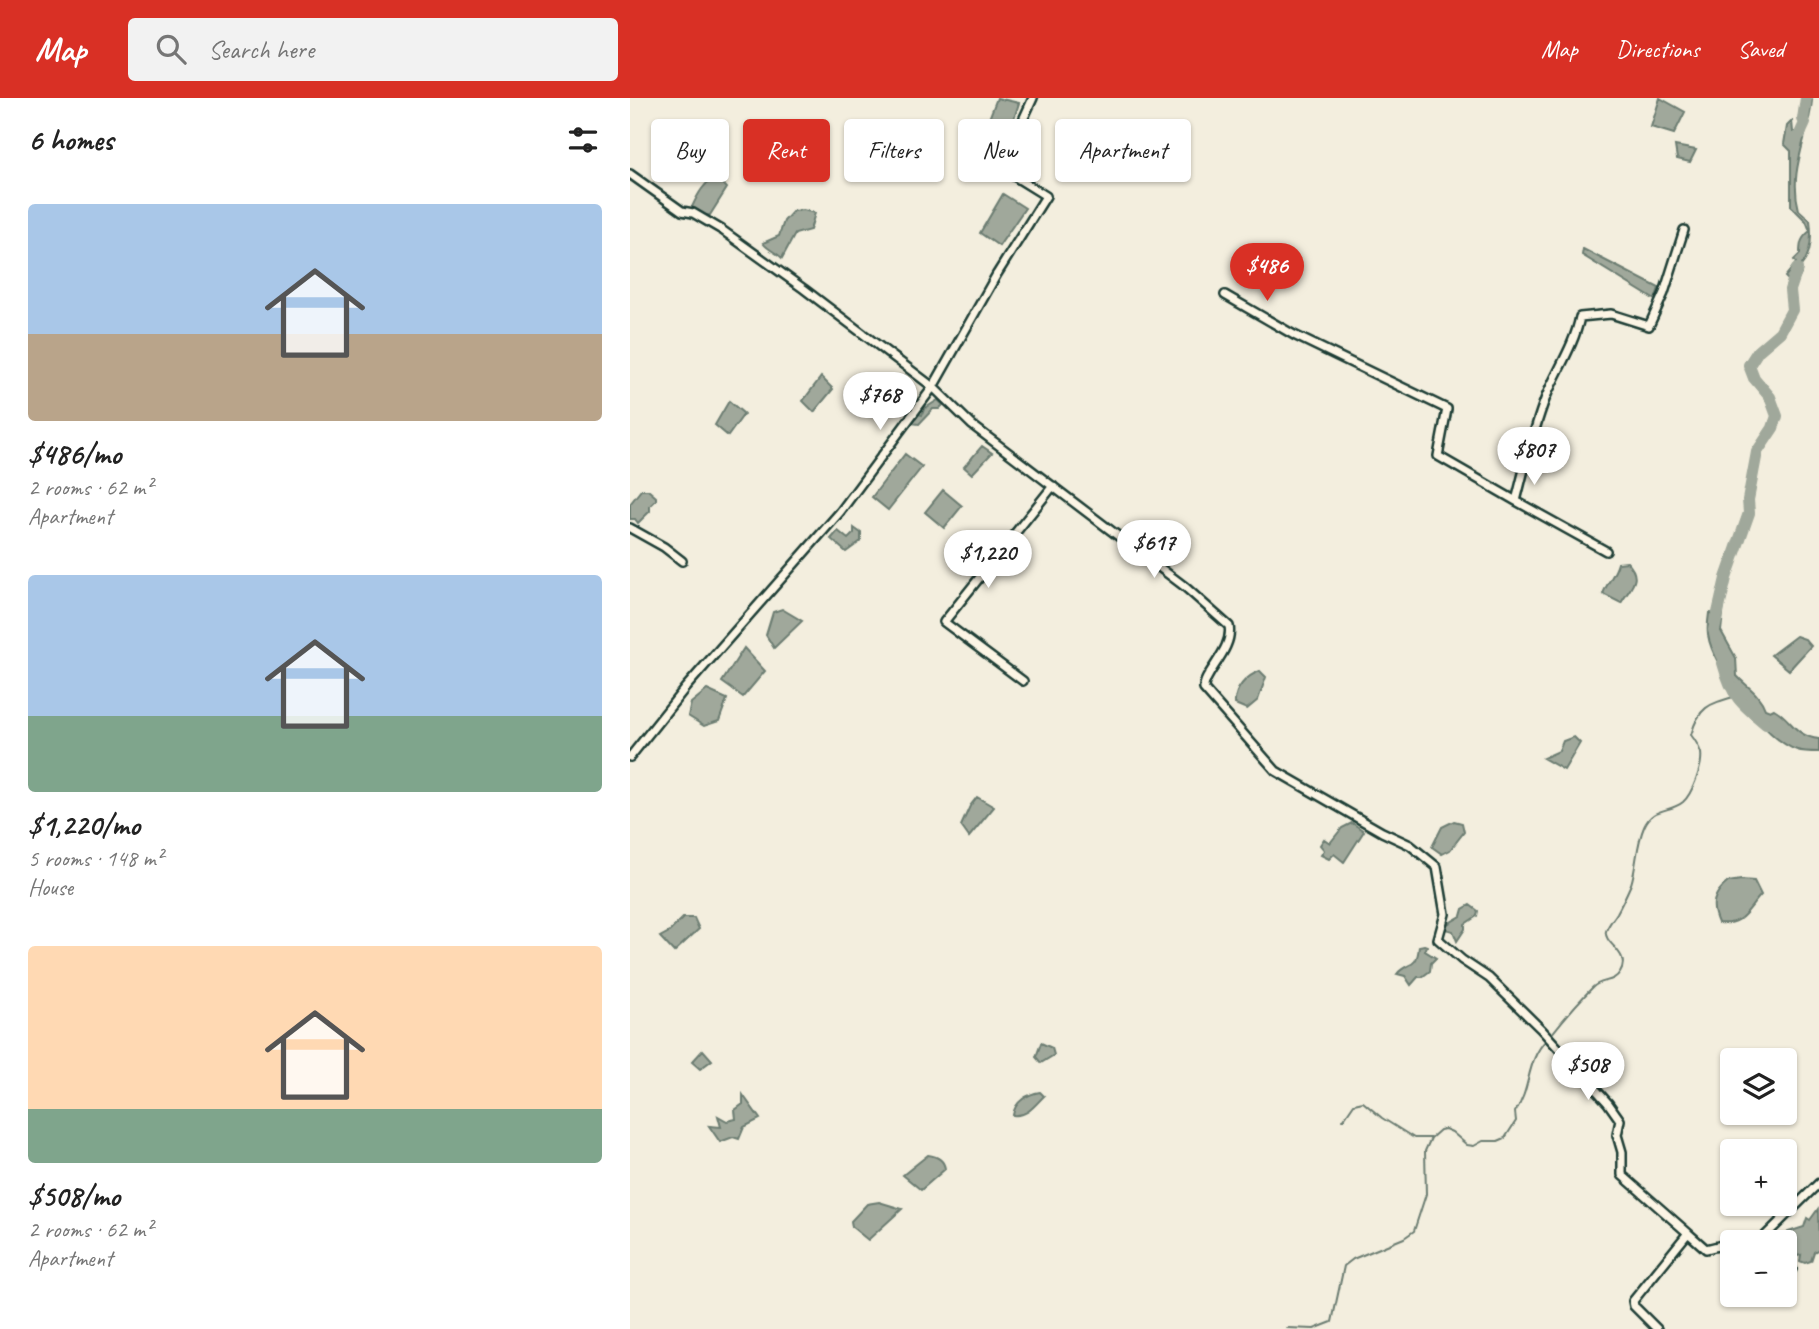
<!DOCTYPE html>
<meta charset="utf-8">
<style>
:root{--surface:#fff;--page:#f2f2f2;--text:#222;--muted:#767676;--accent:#d93025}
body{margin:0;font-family:Caveat,sans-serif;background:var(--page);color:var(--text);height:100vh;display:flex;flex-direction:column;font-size:26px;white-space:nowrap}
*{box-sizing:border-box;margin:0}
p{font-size:23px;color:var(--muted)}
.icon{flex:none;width:38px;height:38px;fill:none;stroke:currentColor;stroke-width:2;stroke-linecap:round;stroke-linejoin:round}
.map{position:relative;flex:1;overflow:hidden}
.details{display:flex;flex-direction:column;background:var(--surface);width:630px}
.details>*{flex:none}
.banner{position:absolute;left:21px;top:21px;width:665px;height:63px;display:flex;gap:14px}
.controls{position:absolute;left:1090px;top:950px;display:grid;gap:14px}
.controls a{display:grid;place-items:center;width:77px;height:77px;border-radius:7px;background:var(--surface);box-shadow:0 2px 5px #0004;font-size:35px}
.price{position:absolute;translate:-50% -60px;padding:0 16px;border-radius:24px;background:#fff;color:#222;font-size:23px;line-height:46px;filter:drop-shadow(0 2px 4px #0008)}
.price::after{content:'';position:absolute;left:50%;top:42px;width:21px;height:16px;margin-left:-10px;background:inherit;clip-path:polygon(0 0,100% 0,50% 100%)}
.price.selected{background:var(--accent);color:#fff}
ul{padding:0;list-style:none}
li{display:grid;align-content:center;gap:14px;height:371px;padding:0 28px}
li span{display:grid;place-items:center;height:217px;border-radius:7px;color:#555}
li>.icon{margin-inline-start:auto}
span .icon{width:126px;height:126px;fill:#fffc;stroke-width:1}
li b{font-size:30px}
h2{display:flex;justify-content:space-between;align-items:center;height:84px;padding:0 28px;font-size:30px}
.pill{padding:0 24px;border-radius:7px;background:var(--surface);box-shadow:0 2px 5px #0004;font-size:24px;line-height:63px}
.pill.selected{background:var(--accent);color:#fff}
header{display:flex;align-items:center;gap:42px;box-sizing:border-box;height:98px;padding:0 35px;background:var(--accent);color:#fff}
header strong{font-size:33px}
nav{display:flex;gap:38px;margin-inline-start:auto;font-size:24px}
.search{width:490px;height:63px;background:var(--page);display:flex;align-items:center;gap:18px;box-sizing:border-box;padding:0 24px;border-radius:7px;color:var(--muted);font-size:26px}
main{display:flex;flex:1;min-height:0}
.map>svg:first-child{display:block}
.water{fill:#a0a89b;stroke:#6c7d72;stroke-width:2}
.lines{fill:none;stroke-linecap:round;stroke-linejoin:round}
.stream{stroke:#6c7d72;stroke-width:2}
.river{stroke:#a0a89b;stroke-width:12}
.minor-casing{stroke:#1f3d34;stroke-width:12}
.minor{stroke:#fcf5e5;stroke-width:7}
</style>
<header>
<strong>Map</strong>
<div class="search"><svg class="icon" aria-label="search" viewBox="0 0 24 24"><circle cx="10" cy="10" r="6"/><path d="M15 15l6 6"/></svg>Search here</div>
<nav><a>Map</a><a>Directions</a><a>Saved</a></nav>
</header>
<main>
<section class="details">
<h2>6 homes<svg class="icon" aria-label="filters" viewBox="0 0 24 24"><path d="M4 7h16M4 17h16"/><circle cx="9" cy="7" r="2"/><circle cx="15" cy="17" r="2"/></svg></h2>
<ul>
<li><span style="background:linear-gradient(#a9c7e8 60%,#b9a48a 0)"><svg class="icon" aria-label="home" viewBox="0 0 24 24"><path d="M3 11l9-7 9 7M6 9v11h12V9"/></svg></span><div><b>$486/mo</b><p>2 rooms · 62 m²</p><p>Apartment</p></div></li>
<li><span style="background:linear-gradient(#a9c7e8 65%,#7fa58c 0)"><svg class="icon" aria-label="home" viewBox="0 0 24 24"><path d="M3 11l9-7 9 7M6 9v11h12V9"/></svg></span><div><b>$1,220/mo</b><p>5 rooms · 148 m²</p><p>House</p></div></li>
<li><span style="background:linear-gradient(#ffd9b3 75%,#7fa58c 0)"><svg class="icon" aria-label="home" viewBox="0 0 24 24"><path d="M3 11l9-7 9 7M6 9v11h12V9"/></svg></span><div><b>$508/mo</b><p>2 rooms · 62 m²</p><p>Apartment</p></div></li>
</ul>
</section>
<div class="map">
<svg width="1189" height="1231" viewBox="0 0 1189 1231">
<rect width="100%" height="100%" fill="#f3eede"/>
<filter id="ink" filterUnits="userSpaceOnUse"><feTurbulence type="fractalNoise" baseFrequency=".0143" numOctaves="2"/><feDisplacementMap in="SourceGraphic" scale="14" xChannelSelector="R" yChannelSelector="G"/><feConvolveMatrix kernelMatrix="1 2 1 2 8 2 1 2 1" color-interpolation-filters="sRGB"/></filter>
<g filter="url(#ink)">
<path class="water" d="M367,0L389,5L375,49L352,39Z
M1030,0L1055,14L1044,36L1021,29Z
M1182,3C1178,42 1158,72 1169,112L1180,122C1182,137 1182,156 1171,168V176L1165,189L1155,179L1166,165L1164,162L1170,156C1170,145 1171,140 1180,133L1176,123L1161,108V53L1154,46L1157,28L1162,23L1163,34H1167L1175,19V10Z
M1045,48L1066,52L1060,64L1047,61Z
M87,79L97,90L80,117H66L62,109C68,96 74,84 87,79Z
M373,96L395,110L369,148L350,135Z
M173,112L185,115L180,132L165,136L152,160C146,154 138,152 133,145L149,138L154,123L163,113Z
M953,151L1029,190L1025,202L952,157Z
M191,279L203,291L184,314L173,303Z
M308,302L313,307L309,311H303L289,326L280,325L285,315L292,317L294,311Z
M99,303L114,316L98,338L85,327Z
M352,348L362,355L342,376L334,369Z
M275,356L292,369L258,412L242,399Z
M11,392H18L26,399V402L20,408V413L8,425L5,421H0V406Z
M313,392L332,408L314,430L295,414Z
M224,430L231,435V443L216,454L201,441L208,433L218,441L224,435Z
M997,464C1013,481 1001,488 991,505L973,496C977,484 985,477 988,465Z
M152,511L172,523L144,550L136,537L143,514Z
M1079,515L1093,516L1091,533L1106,560L1107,578C1117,589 1130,596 1135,611L1140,613L1144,611C1162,621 1164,638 1189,641V654C1182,654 1173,654 1167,652C1135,643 1083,569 1078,537C1077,530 1078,522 1079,515Z
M1166,538L1175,541L1181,548L1159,572L1141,557Z
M114,550L135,573L113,599L92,584Z
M630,573L636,579L628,602L617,611L605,606C604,591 616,578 630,573Z
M77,592L97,601L89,623L74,628L58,618L61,605Z
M944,639L950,645L934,672L913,660L929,653L933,643Z
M347,699L364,709L339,739L331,728L340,708Z
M824,723L832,725L834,734L820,752L812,756L802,749L812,729Z
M722,725L734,733L714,764L704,756L699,761L691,757L694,752L690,747L694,741L700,745L712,730Z
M1111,782L1124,783L1131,797C1116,813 1113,828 1088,825C1080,807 1083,796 1098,784Z
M840,807L848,813L847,818L835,826V831L827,843L823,833L815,831L814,828L831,818L833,811Z
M53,820H64L69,831L44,854L30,839L39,834Z
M794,847L797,848L795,853L806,860L801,865L800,873L792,879H788L781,887L775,878L767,876C777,863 787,873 789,848Z
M411,945L422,950L424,957L411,965L406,959Z
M73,952L82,962L70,971L62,964Z
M410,994L414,998C404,1008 397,1019 383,1017C385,1003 398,996 410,994Z
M113,997L130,1021L114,1029L109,1041L103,1039L90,1044L79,1028L91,1029L88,1018L97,1023L106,1021L105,1012L113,1006Z
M298,1057C306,1058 314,1061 315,1071L291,1092L273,1077Z
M249,1104L272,1111L238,1142L222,1129L221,1123L237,1106Z
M1188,1111L1189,1151L1184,1154L1181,1163L1175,1165L1170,1163L1171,1157L1164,1159L1159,1154L1153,1143L1158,1134L1174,1129L1177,1120L1180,1122Z"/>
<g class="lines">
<path class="stream" d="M921,937C932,923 951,901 963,889C971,881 984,885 990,874C1002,855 973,846 976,833C978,827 984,820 987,815C992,806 997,795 1001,786C1007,768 1006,747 1014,729C1023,708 1040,715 1053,704C1062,696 1073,668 1071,655C1069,649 1065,642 1061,637C1069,608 1079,606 1107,598
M713,1022L724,1006L733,1004L752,1020L784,1040H800
M657,1230L684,1231L702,1224L714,1168L723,1161L774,1140L784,1133L796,1096L795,1053L801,1040L810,1032L815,1031L822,1034L837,1047L844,1048L853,1043H868L875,1040L886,1023L885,1014C902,990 895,964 917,941"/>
<path class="river" d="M1170,36L1175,25L1173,21L1176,0
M1084,532L1096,480L1119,415L1118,402L1127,354L1143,330L1147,318L1140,299L1124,280L1119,267L1128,253L1150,234L1162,212L1160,192L1167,171
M1093,565C1102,598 1110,605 1136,626"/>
<g class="minor-casing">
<path id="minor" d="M0,76L52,113L63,115L92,132L174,191L303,289L342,327L554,488L599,528C604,552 572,576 574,591L646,673L752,734L780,747L807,769L815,816L808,841L832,862L859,880L911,931L978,1005L990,1022L987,1037L992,1054V1077L1058,1135L1003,1203L1004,1208L1027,1231
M595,197L664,237L817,311L808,358L886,403C895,368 903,332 916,299C927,272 944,248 950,219L981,216L1019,228L1034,195L1054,132
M886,403L976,453
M0,430L34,449L52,463
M393,583L314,524L423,388
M0,659L56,589L210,414L303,289L367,176L416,98L371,70L403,0
M1058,1135L1076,1151L1092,1147L1102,1150
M1125,1144L1133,1140L1189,1085
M1155,1164L1162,1171"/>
</g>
<use href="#minor" class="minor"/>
</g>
</g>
</svg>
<div class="controls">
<a><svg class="icon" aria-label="layers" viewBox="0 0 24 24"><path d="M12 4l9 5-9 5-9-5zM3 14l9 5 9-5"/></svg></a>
<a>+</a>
<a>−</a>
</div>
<b class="price selected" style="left:637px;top:205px">$486</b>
<b class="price" style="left:250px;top:334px">$768</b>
<b class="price" style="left:904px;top:389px">$807</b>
<b class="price" style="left:524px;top:482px">$617</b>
<b class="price" style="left:358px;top:492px">$1,220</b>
<b class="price" style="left:958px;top:1004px">$508</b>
<div class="banner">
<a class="pill">Buy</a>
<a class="pill selected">Rent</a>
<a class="pill">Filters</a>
<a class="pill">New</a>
<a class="pill">Apartment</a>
</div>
</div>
</main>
